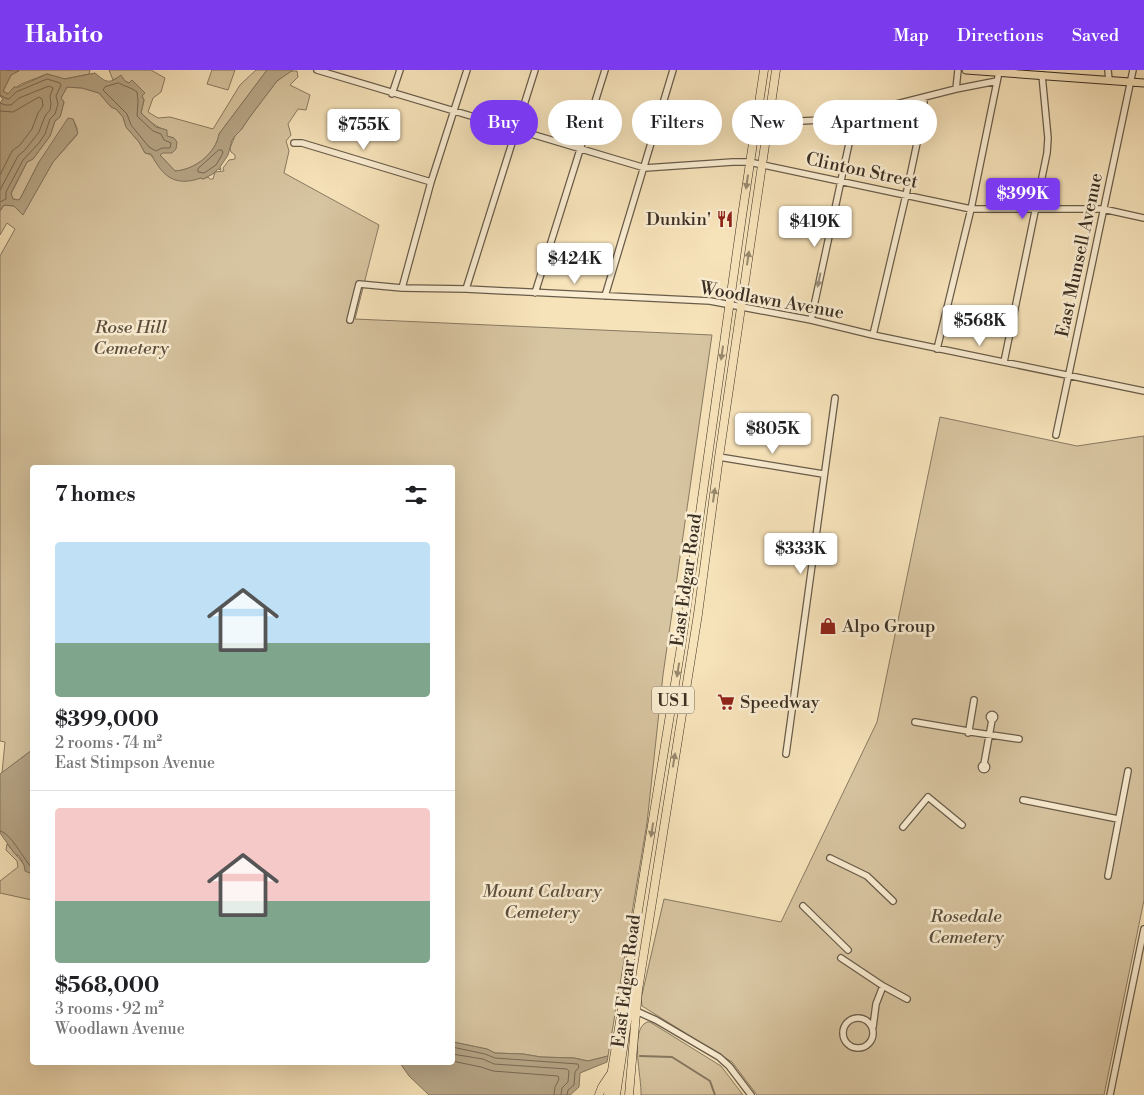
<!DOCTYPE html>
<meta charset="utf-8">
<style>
:root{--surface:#fff;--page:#f2f2f2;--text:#202124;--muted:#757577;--line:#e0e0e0;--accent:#7c3aed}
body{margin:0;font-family:"Libre Bodoni",serif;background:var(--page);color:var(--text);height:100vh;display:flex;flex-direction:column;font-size:19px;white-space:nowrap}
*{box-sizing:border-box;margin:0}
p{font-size:16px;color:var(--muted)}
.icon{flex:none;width:28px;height:28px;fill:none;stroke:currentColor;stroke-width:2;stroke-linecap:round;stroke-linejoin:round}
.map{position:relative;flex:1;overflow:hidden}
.panel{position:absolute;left:30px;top:395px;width:425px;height:600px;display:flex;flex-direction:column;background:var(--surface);border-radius:5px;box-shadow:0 5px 20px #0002}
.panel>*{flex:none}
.top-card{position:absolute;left:470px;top:30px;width:475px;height:45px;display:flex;gap:10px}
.price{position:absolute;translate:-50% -42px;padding:0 11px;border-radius:5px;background:#fff;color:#222;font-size:16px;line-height:32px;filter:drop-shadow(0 1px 2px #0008)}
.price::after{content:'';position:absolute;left:50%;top:30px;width:15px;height:11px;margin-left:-8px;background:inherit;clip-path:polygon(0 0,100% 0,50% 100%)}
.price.selected{background:var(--accent);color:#fff}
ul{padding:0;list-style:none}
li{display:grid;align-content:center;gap:10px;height:265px;padding:0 25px}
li+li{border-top:1px solid var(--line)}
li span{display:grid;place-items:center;height:155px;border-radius:5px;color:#555}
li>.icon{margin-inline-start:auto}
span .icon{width:90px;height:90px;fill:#fffc;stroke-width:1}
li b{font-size:21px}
h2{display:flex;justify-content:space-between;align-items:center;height:60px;padding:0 25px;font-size:21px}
.chip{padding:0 18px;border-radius:22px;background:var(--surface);box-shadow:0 5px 20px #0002;font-size:18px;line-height:45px}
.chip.selected{background:var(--accent);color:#fff}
header{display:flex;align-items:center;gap:30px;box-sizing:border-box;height:70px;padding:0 25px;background:var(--accent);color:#fff}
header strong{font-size:24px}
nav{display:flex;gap:28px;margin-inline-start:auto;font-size:18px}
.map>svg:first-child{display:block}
.green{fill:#d7c4a0;stroke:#887a62}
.water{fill:#b7a687;stroke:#85765f}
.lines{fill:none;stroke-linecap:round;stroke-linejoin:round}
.shore{stroke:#786a55;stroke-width:1}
.stream{stroke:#85765f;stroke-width:2}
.minor-casing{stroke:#695c49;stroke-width:8}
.major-casing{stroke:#3a2f23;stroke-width:9}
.highway-casing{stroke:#3a2f23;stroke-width:9}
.minor{stroke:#faedd2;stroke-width:5.5}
.major{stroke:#f7e3ba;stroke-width:7}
.highway{stroke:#f7e3ba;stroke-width:8}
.oneway{fill:#98896e}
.oneway2{fill:#9a8e7a}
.labels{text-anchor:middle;stroke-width:5;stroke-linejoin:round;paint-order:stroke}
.shield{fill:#faedd2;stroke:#746858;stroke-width:1}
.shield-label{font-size:16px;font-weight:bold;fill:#3a2f23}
.street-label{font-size:18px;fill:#3a2f23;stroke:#faedd2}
.poi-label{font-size:18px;fill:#3a2f23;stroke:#faedd2;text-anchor:start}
.park-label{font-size:18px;font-style:italic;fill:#594d3c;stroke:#faedd2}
</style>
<header>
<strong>Habito</strong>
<nav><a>Map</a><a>Directions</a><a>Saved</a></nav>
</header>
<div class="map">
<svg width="1144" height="1025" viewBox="0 0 1144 1025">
<rect width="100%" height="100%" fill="#f7e3ba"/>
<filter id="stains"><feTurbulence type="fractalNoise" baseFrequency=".004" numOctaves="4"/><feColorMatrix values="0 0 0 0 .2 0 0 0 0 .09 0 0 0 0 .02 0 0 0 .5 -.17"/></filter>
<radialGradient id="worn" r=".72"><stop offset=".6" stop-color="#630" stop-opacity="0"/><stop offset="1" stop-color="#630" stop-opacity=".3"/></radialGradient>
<path class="green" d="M18,0H90L89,4L64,9L47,4L21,14L8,24L3,21L11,5Z
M109,0H151L165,8L161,22L153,28L148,42L158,48L170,47L213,59L240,15L256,0H267L219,64C216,83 195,100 175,101L160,85L174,68L167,66L166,60C155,57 150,51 141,43L144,30L142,26L145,23L132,11L129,13L117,8L113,10Z
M212,0H235L228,20L207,14Z
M291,1H297L298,7L290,15L310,25L306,40L298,39L288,54L291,65L286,71L289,81L284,103L379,155L355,249L712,265L663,605L647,753L608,986L588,991L574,988L541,987L523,984L495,983L487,979L453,972L452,398H32V680L2,703L5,672L0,671V186L15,159L7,153L0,165V141L4,135L14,136L23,144L53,92L77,65V58L73,49L39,92L20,129L19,130L13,129L11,124L27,92L33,89L50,66L55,51L60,47L64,32L61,28L67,17L82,18L99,23L111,37L116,39L123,47L126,57L139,72L145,83C154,84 156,94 162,100C168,107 192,111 201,108L203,109L208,107L210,109H213L215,102L224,101L223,98L229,90L235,89V85L231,82L230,78L235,66L241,60L249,48L277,11Z
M940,347L1077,376L1144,366V830L1104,1025H757L732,992L642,936L641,929L664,829L781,852L877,652Z
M7,774L32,804V830L0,823V811L18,797L17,791L6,780Z
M647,952H650L721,996L743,1025H641C642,1008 629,960 647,952Z"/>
<path class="water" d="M0,0L19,1L11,5L3,21L8,24L14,17H18L47,4L65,9L95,3C106,12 108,15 121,5L125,11L129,13L132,10L145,23L142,26L144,30L141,43L156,57L167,60V66L174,68L177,72L176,79L172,83H163L160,85L175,101C195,100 216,83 219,64L267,0H293L277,11L249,48L241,60L235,66L232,70L228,85L220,97L221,100L218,99L213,104L203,109L201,108C175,117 163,107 151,84L145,83L139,72L126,57L123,47L116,39L111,37L99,23L82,18L67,17L61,28L64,32L60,47L55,51L50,66L33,89L27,92L11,123L13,129L18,130L20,129L39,92L68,48L73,49L78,63L53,92L23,145L14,136L4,135L0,141V33L3,29L0,26Z
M32,680V804L25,801L24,795L19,786L15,784L0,763V704Z
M453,972L487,979L495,983L523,984L541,987L574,988L588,991L608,986L607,992L580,1003L579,1017L570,1025H429L409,1006L400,993L452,992Z"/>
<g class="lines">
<path class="shore" d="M119,13C125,17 131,17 137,22L138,31L137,46L153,61L161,64L164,70L171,73L170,78H162L156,81L149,77L131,55L127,44L103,20L105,17Z
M0,25L5,28L9,29L16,22L47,9L60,13L61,15L56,26L58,34L55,44L50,49L45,64L39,73L23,90L6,122V129L0,132
M0,33L5,35H11L19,28L49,16L53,18L50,26L51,34L50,40L45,46L39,62L25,80L18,86L0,120
M0,41L13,42L39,27L42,29L43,36L38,43L32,59L20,75L12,81L0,105
M219,80H222L223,83L216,95L204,103L198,102V99Z
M0,761C11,763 24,790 32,798
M452,977L485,984L495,988L578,994L579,997L575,1002L574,1015L568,1020L567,1025
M452,984L483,989L494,994L567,999L569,1001L568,1012L562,1018L561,1025
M452,991L481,997L493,1001L558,1006L559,1009L555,1017L554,1025"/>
<path class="stream" d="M640,986L672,987L710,1011L715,1025"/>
<g class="minor-casing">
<path id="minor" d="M317,0L645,98L733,92H749L971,139H1103L1144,148
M1108,0L1109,10
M956,19L958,0
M392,24L400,0
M770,48L801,51L821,50L869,41L956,19L997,11
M294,73H302L431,112
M402,218L431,112L467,0
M466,219L535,0
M535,223L605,0
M605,226L673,0
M350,250L359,214L402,218L466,219L710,231L811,250L873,265L1144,321
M811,250L853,55V44
M873,265L906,125L924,40V28
M937,279L971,139L999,2
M1004,292L1047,83L1048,68L1042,5
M1056,365L1133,0
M719,387L823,404
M989.5 647a2.5 2.5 0 1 1 5 0a2.5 2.5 0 1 1-5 0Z
M915,652L968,661
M971,662L1019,669
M968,663L971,662L969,660L974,630
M786,684L835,328
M984,694L992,650
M981.5 697a2.5 2.5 0 1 1 5 0a2.5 2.5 0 1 1-5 0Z
M1023,730L1118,749
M903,757L928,727L962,755
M830,788L867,806L893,831
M1108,806L1128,701
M803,836L848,880
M841,888L883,916L907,929
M636,941L656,950L719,987L729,996L751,1025
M843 963a15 15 0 1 1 30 0a15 15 0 1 1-30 0Z
M873,957L876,934L883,916
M1110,1025L1144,859"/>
</g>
<g class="major-casing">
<path id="major" d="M966,0L1144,13"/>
</g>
<g class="highway-casing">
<path id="highway" d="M599,1025L602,1017L610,1005
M608,1025L681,577L742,146L764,0
M616,1025L630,932L635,916
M629,1025L638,920L698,544L719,387L776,0"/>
</g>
<use href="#minor" class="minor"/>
<use href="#major" class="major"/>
<use href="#highway" class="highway"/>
</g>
<defs><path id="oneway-solid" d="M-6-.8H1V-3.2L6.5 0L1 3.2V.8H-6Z" transform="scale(1.25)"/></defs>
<g class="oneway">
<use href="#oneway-solid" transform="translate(747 112) rotate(98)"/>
<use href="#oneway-solid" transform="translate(748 188) rotate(-82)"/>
<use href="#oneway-solid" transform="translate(722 283) rotate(98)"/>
<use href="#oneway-solid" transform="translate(714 425) rotate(-82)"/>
<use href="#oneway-solid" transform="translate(678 600) rotate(99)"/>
<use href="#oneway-solid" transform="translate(674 690) rotate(-81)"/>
<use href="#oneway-solid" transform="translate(652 760) rotate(99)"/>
</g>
<use class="oneway2" href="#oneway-solid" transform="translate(819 210) rotate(102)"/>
<defs>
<g id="restaurant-bare" transform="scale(1.35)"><path d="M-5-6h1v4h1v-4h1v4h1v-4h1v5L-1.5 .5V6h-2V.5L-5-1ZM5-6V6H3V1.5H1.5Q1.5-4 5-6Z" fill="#8f2418" stroke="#faedd2" stroke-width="2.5" paint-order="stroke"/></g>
<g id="shop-bare" transform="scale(1.35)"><path d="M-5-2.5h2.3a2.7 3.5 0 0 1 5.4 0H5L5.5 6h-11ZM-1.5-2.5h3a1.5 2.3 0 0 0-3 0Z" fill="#8f2418" stroke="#faedd2" stroke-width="2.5" paint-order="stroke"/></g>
<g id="supermarket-bare" transform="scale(1.35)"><path d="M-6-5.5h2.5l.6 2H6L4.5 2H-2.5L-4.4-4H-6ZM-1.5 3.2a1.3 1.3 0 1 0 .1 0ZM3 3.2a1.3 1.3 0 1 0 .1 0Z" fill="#8f2418" stroke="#faedd2" stroke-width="2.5" paint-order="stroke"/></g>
</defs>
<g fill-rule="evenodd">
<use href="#restaurant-bare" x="725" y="149"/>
<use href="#shop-bare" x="828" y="556"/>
<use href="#supermarket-bare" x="726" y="632"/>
</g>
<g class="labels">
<rect class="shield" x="652" y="616.5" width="42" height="27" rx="4"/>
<g class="shield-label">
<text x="673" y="636">US 1</text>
</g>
<g class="street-label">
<text transform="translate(862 100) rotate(12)" y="6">Clinton Street</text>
<text transform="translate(1079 185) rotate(-78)" y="6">East Munsell Avenue</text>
<text transform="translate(772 230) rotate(10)" y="6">Woodlawn Avenue</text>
<text transform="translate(686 510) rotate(-82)" y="6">East Edgar Road</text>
<text transform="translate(626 911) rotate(-83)" y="6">East Edgar Road</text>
</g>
<g class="poi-label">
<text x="711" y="155" text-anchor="end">Dunkin'</text>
<text x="842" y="562">Alpo Group</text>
<text x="740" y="638">Speedway</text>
</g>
<g class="park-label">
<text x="131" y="263">Rose Hill<tspan x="131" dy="21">Cemetery</tspan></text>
<text x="542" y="827">Mount Calvary<tspan x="542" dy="21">Cemetery</tspan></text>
<text x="966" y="852">Rosedale<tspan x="966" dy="21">Cemetery</tspan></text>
</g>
</g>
<rect width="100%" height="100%" filter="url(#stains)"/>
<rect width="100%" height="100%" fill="url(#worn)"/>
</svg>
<b class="price" style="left:364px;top:81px">$755K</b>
<b class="price selected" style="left:1023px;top:150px">$399K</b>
<b class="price" style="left:815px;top:178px">$419K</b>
<b class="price" style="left:575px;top:215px">$424K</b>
<b class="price" style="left:980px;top:277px">$568K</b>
<b class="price" style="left:773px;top:385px">$805K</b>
<b class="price" style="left:801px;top:505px">$333K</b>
<div class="top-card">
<a class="chip selected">Buy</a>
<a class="chip">Rent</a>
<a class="chip">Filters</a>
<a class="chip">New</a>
<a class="chip">Apartment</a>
</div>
<section class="panel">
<h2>7 homes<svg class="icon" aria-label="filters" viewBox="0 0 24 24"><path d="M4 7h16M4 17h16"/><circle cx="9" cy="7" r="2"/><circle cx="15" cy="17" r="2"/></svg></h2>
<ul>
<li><span style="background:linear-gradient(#bfe0f5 65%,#7fa58c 0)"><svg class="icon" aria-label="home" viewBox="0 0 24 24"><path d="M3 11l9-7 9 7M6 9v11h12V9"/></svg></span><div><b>$399,000</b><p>2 rooms · 74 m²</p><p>East Stimpson Avenue</p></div></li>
<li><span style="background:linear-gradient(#f6c9c9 60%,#7fa58c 0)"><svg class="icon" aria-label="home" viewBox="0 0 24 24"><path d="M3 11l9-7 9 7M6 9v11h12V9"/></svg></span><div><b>$568,000</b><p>3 rooms · 92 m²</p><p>Woodlawn Avenue</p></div></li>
</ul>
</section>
</div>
